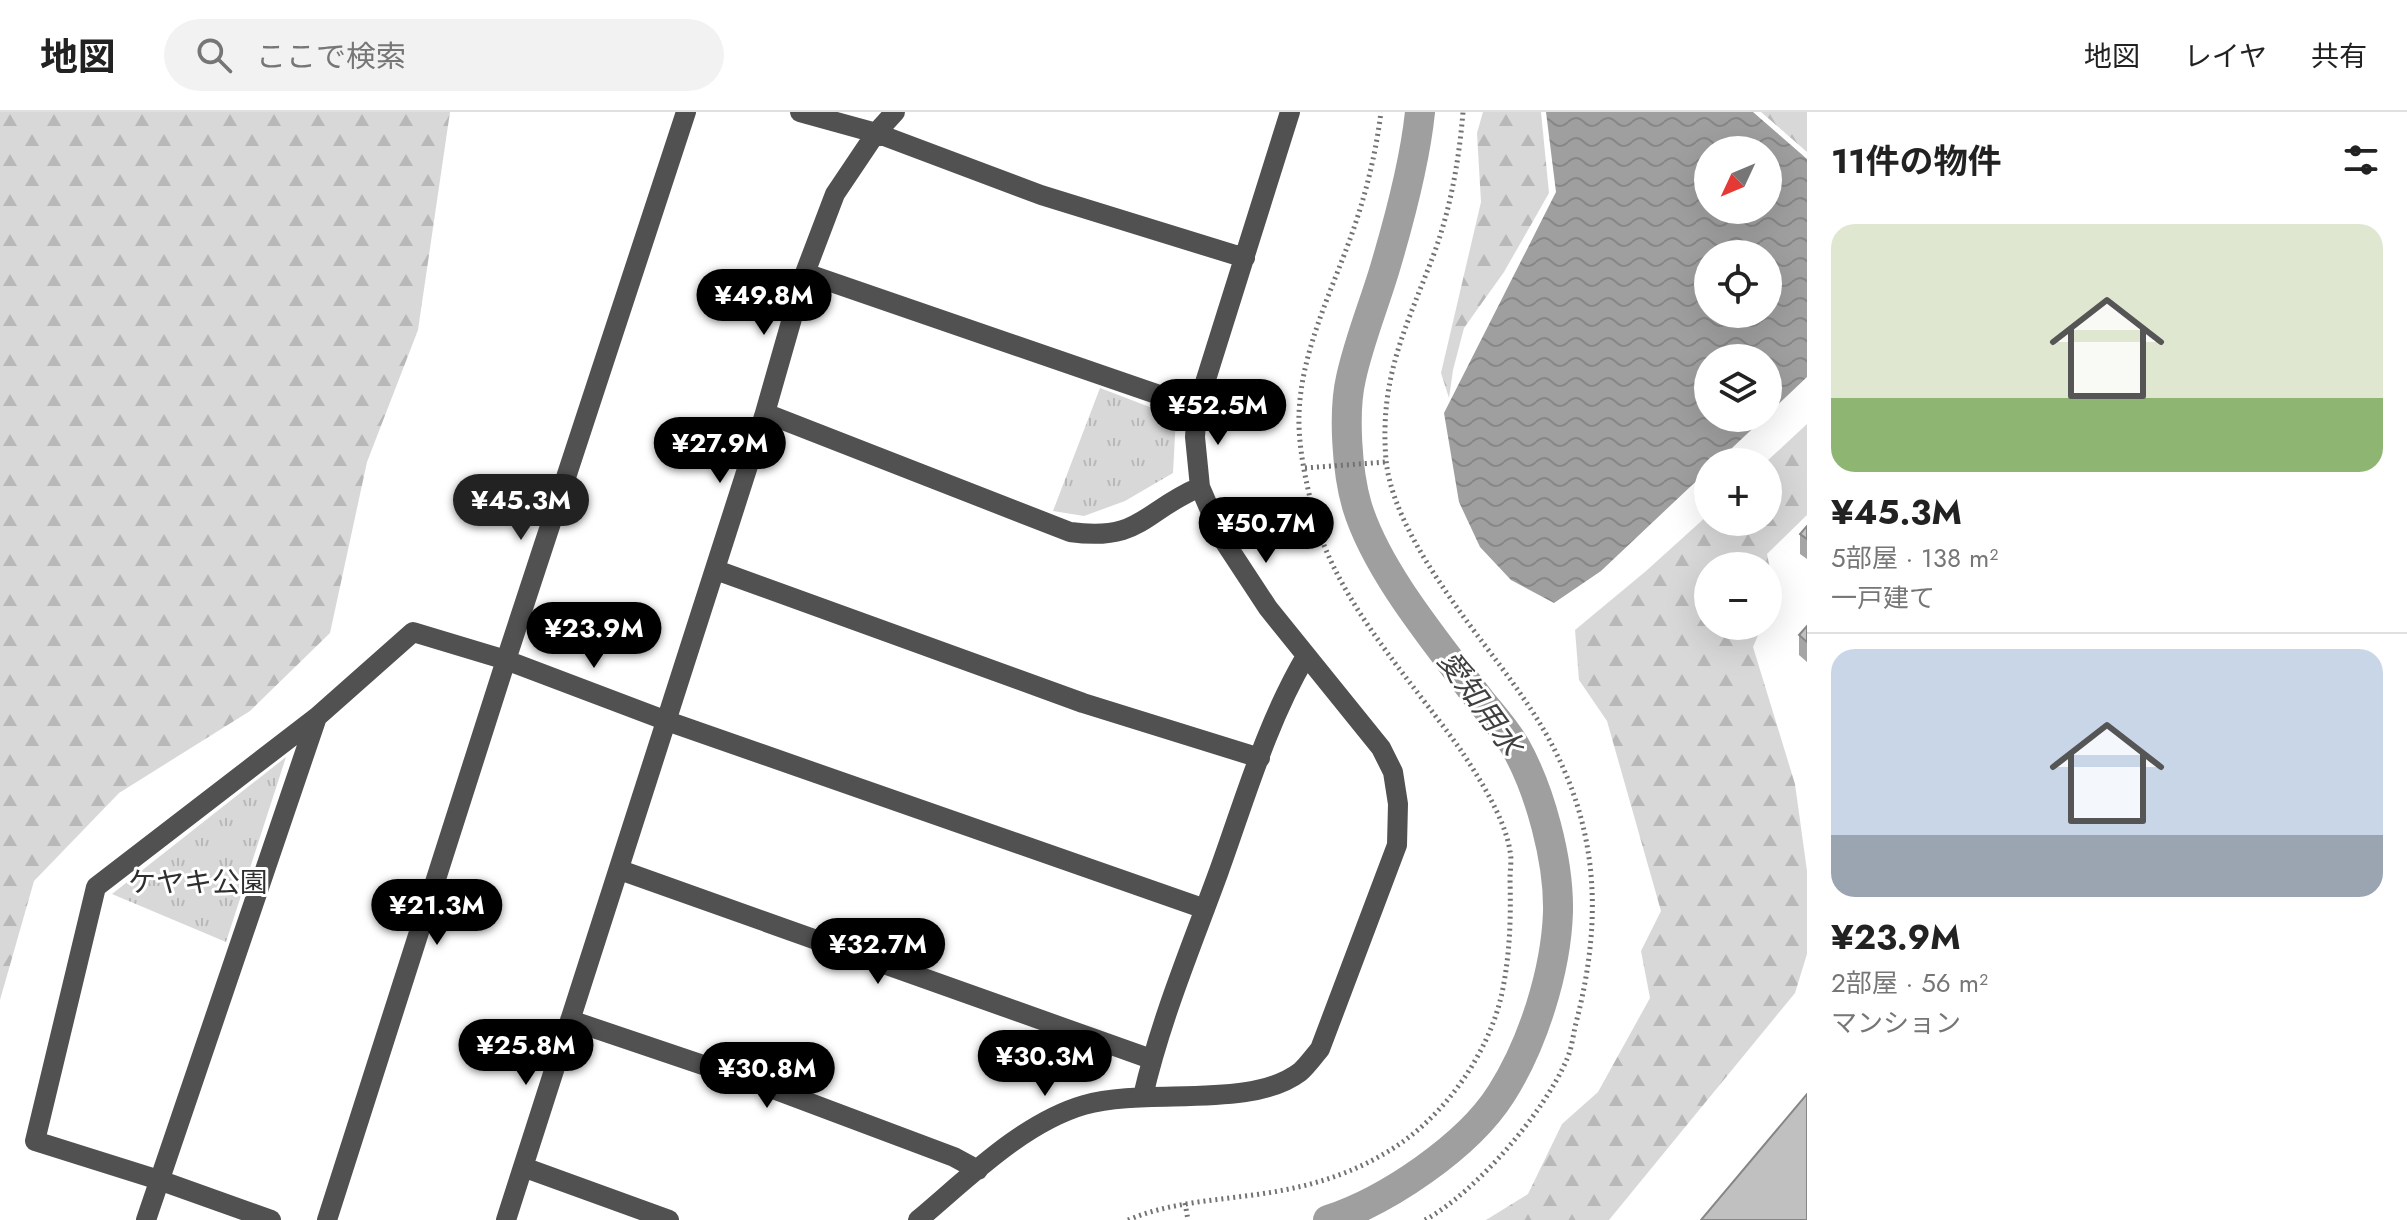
<!DOCTYPE html>
<html lang="ja">
<meta charset="utf-8">
<style>
:root{--surface:#fff;--page:#f2f2f2;--text:#222;--muted:#767676;--line:#e0e0e0;--accent:#000}
body{margin:0;font-family:Jost,"Noto Sans JP",sans-serif;background:var(--page);color:var(--text);height:100vh;display:flex;flex-direction:column;font-size:30px;white-space:nowrap}
*{box-sizing:border-box;margin:0}
p{font-size:26px;color:var(--muted)}
.icon{flex:none;width:44px;height:44px;fill:none;stroke:currentColor;stroke-width:2;stroke-linecap:round;stroke-linejoin:round}
.map{position:relative;flex:1;overflow:hidden}
.panel{display:flex;flex-direction:column;background:var(--surface);width:600px}
.panel>*{flex:none}
.needle{width:52px;rotate:226deg}
.tools{position:absolute;left:1694px;top:24px;display:grid;gap:16px}
.tools a{display:grid;place-items:center;width:88px;height:88px;border-radius:50%;background:var(--surface);box-shadow:0 8px 32px #0002;font-size:40px}
.price{position:absolute;translate:-50% -68px;padding:0 18px;border-radius:28px;background:var(--accent);color:#fff;font-size:26px;line-height:52px;filter:drop-shadow(0 2px 4px #0008)}
.price::after{content:'';position:absolute;left:50%;top:48px;width:24px;height:18px;margin-left:-12px;background:inherit;clip-path:polygon(0 0,100% 0,50% 100%)}
.price.active{background:#222;color:#fff}
ul{padding:0;list-style:none}
li{display:grid;align-content:center;gap:16px;height:424px;padding:0 24px}
li+li{border-top:2px solid var(--line)}
li span{display:grid;place-items:center;height:248px;border-radius:24px;color:#555}
li>.icon{margin-inline-start:auto}
span .icon{width:144px;height:144px;fill:#fffc;stroke-width:1}
li b{font-size:34px}
h2{display:flex;justify-content:space-between;align-items:center;height:96px;padding:0 24px;font-size:34px}
header{display:flex;align-items:center;gap:48px;box-sizing:border-box;height:112px;padding:0 40px;background:var(--surface);border-bottom:2px solid var(--line)}
header strong{font-size:38px}
nav{display:flex;gap:44px;margin-inline-start:auto;font-size:28px}
.search{width:560px;height:72px;background:var(--page);display:flex;align-items:center;gap:20px;box-sizing:border-box;padding:0 28px;border-radius:44px;color:var(--muted);font-size:30px}
main{display:flex;flex:1;min-height:0}
.map>svg:first-child{display:block}
.grass{fill:url(#grass-tufts)}
.forest{fill:url(#forest-firs)}
.water{fill:url(#water-waves);fill-rule:evenodd}
.lines{fill:none;stroke-linecap:round;stroke-linejoin:round}
.canal{stroke:#9f9f9f;stroke-width:30}
.path{stroke:#737373;stroke-width:5;stroke-dasharray:2 4;stroke-linecap:butt}
.minor{stroke:#515151;stroke-width:20}
.wall{fill:#a5a5a5}
.building{fill:#c0c0c0;stroke:#868686;stroke-width:2}
.labels{text-anchor:middle;stroke-width:6;stroke-linejoin:round;paint-order:stroke}
.park-label{font-size:28px;fill:#2f2f2f;stroke:#fff}
.water-label{font-size:30px;font-style:italic;fill:#404040;stroke:#fff}
</style>
<header>
<strong>地図</strong>
<div class="search"><svg class="icon" aria-label="search" viewBox="0 0 24 24"><circle cx="10" cy="10" r="6"/><path d="M15 15l6 6"/></svg>ここで検索</div>
<nav><a>地図</a><a>レイヤ</a><a>共有</a></nav>
</header>
<main>
<div class="map">
<svg width="1807" height="1108" viewBox="0 0 1807 1108">
<defs>
<pattern id="grass-tufts" width="24" height="20" patternUnits="userSpaceOnUse" patternTransform="scale(2)"><rect width="24" height="20" fill="#d8d8d8"/><path d="M3 7l-1-3M5 7V3M7 7l1-3M15 17l-1-3M17 17v-4M19 17l1-3" fill="none" stroke="#b8b8b8"/></pattern>
<pattern id="forest-firs" width="22" height="20" patternUnits="userSpaceOnUse" patternTransform="scale(2)"><rect width="22" height="20" fill="#d8d8d8"/><path d="M5 1l3.5 6h-7zM16 11l3.5 6h-7z" fill="#b8b8b8"/></pattern>
<pattern id="water-waves" width="16" height="10" patternUnits="userSpaceOnUse" patternTransform="scale(2)"><rect width="16" height="10" fill="#9f9f9f"/><path d="M0 5q4-4 8 0t8 0" fill="none" stroke="#878787"/></pattern>
</defs>
<rect width="100%" height="100%" fill="#fff"/>
<path class="grass" d="M1100,276L1176,305L1173,361L1125,389L1084,404L1053,399Z
M286,645L226,830L112,782Z"/>
<path class="forest" d="M0,0H450L418,218L367,350L330,521L250,599L119,681L34,769L0,888Z
M1483,0H1541L1549,81L1504,160L1464,216L1453,258L1449,286L1441,261L1481,90L1477,21Z
M1761,0H1807V40Z
M1807,312V403L1767,442L1775,482L1768,499V454H1708V514H1762L1753,535L1795,672L1807,759V842L1795,881L1609,1108H1486L1528,1082L1562,1012L1598,980L1650,886L1641,839L1661,799L1607,609L1579,568L1575,518L1646,459L1708,403V410H1768V350H1766Z"/>
<path class="water" d="M1546,0H1753L1807,47V265L1768,302V246H1708V306H1764L1717,350H1708V358L1601,459L1554,491L1511,468L1480,435L1459,390L1444,301L1556,80ZM1708,38H1768V98H1708ZM1708,142H1768V202H1708Z"/>
<g class="lines">
<path class="canal" d="M1328,1108C1387,1089 1468,1034 1501,982C1533,932 1556,859 1558,800C1559,748 1540,678 1515,634C1505,617 1492,603 1480,588C1438,532 1377,460 1357,394C1347,360 1343,300 1351,266C1359,229 1374,193 1385,156C1399,109 1415,49 1420,0"/>
<path class="path" d="M1305,356L1386,350
M1185,1091L1188,1108
M1128,1108C1168,1091 1210,1089 1253,1083C1299,1077 1342,1066 1382,1043C1440,1011 1488,945 1502,881C1510,842 1511,807 1510,767C1510,758 1512,748 1510,739C1505,706 1478,664 1460,637C1408,564 1331,483 1312,394C1305,366 1298,332 1299,302C1301,245 1326,191 1346,138C1363,93 1375,48 1381,0
M1425,1108C1476,1080 1544,1001 1567,947C1572,936 1573,923 1576,911C1605,799 1598,702 1534,602C1511,566 1483,532 1458,497C1429,456 1391,399 1386,348C1379,264 1407,214 1435,139C1451,94 1459,48 1463,0"/>
<path class="minor" d="M800,0L876,21L1041,83L1245,146
M805,161L1197,296
M765,301L1070,420C1141,430 1143,399 1200,375
M716,458L1083,591L1260,646
M620,758L1151,947
M570,908L765,974L954,1045L978,1058
M1143,984C1161,906 1192,833 1219,759C1245,687 1267,610 1306,544
M523,1055L669,1108
M146,1108L317,605
M271,1108L159,1068L35,1029L96,775L317,605L413,520L506,548L667,609L1205,797
M327,1108L506,548L686,0
M506,1108L765,301L805,161L835,82L876,21L895,0
M918,1108C966,1068 1022,1011 1084,993C1147,975 1250,998 1300,960C1307,954 1314,944 1320,937L1397,733L1398,692L1393,660L1381,636L1268,496L1222,426L1200,375L1195,325L1197,296L1290,0"/>
</g>
<path class="wall" d="M1807,414V447L1800,442V422Z
M1807,514V550L1799,543V523Z"/>
<path class="building" d="M1807,414V427L1800,422Z
M1807,514V530L1799,523Z
M1807,982V1108H1701Z"/>
<g class="labels">
<g class="park-label">
<text x="198" y="780">ケヤキ公園</text>
</g>
<g class="water-label">
<text transform="translate(1480 591) rotate(54)" y="10">愛知用水</text>
</g>
</g>
</svg>
<div class="tools">
<a><svg class="needle" viewBox="-14 -14 28 28"><path d="M0-13l5 13h-10z" fill="#e53935"/><path d="M0 13l5-13h-10z" fill="#767676"/></svg></a>
<a><svg class="icon" aria-label="locate" viewBox="0 0 24 24"><circle cx="12" cy="12" r="6"/><path d="M12 2v4M12 18v4M2 12h4M18 12h4"/></svg></a>
<a><svg class="icon" aria-label="layers" viewBox="0 0 24 24"><path d="M12 4l9 5-9 5-9-5zM3 14l9 5 9-5"/></svg></a>
<a>+</a>
<a>−</a>
</div>
<b class="price" style="left:764px;top:225px">¥49.8M</b>
<b class="price" style="left:1218px;top:335px">¥52.5M</b>
<b class="price" style="left:720px;top:373px">¥27.9M</b>
<b class="price active" style="left:521px;top:430px">¥45.3M</b>
<b class="price" style="left:1266px;top:453px">¥50.7M</b>
<b class="price" style="left:594px;top:558px">¥23.9M</b>
<b class="price" style="left:437px;top:835px">¥21.3M</b>
<b class="price" style="left:878px;top:874px">¥32.7M</b>
<b class="price" style="left:526px;top:975px">¥25.8M</b>
<b class="price" style="left:1045px;top:986px">¥30.3M</b>
<b class="price" style="left:767px;top:998px">¥30.8M</b>
</div>
<section class="panel">
<h2>11件の物件<svg class="icon" aria-label="filters" viewBox="0 0 24 24"><path d="M4 7h16M4 17h16"/><circle cx="9" cy="7" r="2"/><circle cx="15" cy="17" r="2"/></svg></h2>
<ul>
<li><span style="background:linear-gradient(#dfe7d0 70%,#8fb573 0)"><svg class="icon" aria-label="home" viewBox="0 0 24 24"><path d="M3 11l9-7 9 7M6 9v11h12V9"/></svg></span><div><b>¥45.3M</b><p>5部屋 · 138 m²</p><p>一戸建て</p></div></li>
<li><span style="background:linear-gradient(#c9d6e8 75%,#9aa5b1 0)"><svg class="icon" aria-label="home" viewBox="0 0 24 24"><path d="M3 11l9-7 9 7M6 9v11h12V9"/></svg></span><div><b>¥23.9M</b><p>2部屋 · 56 m²</p><p>マンション</p></div></li>
</ul>
</section>
</main>
